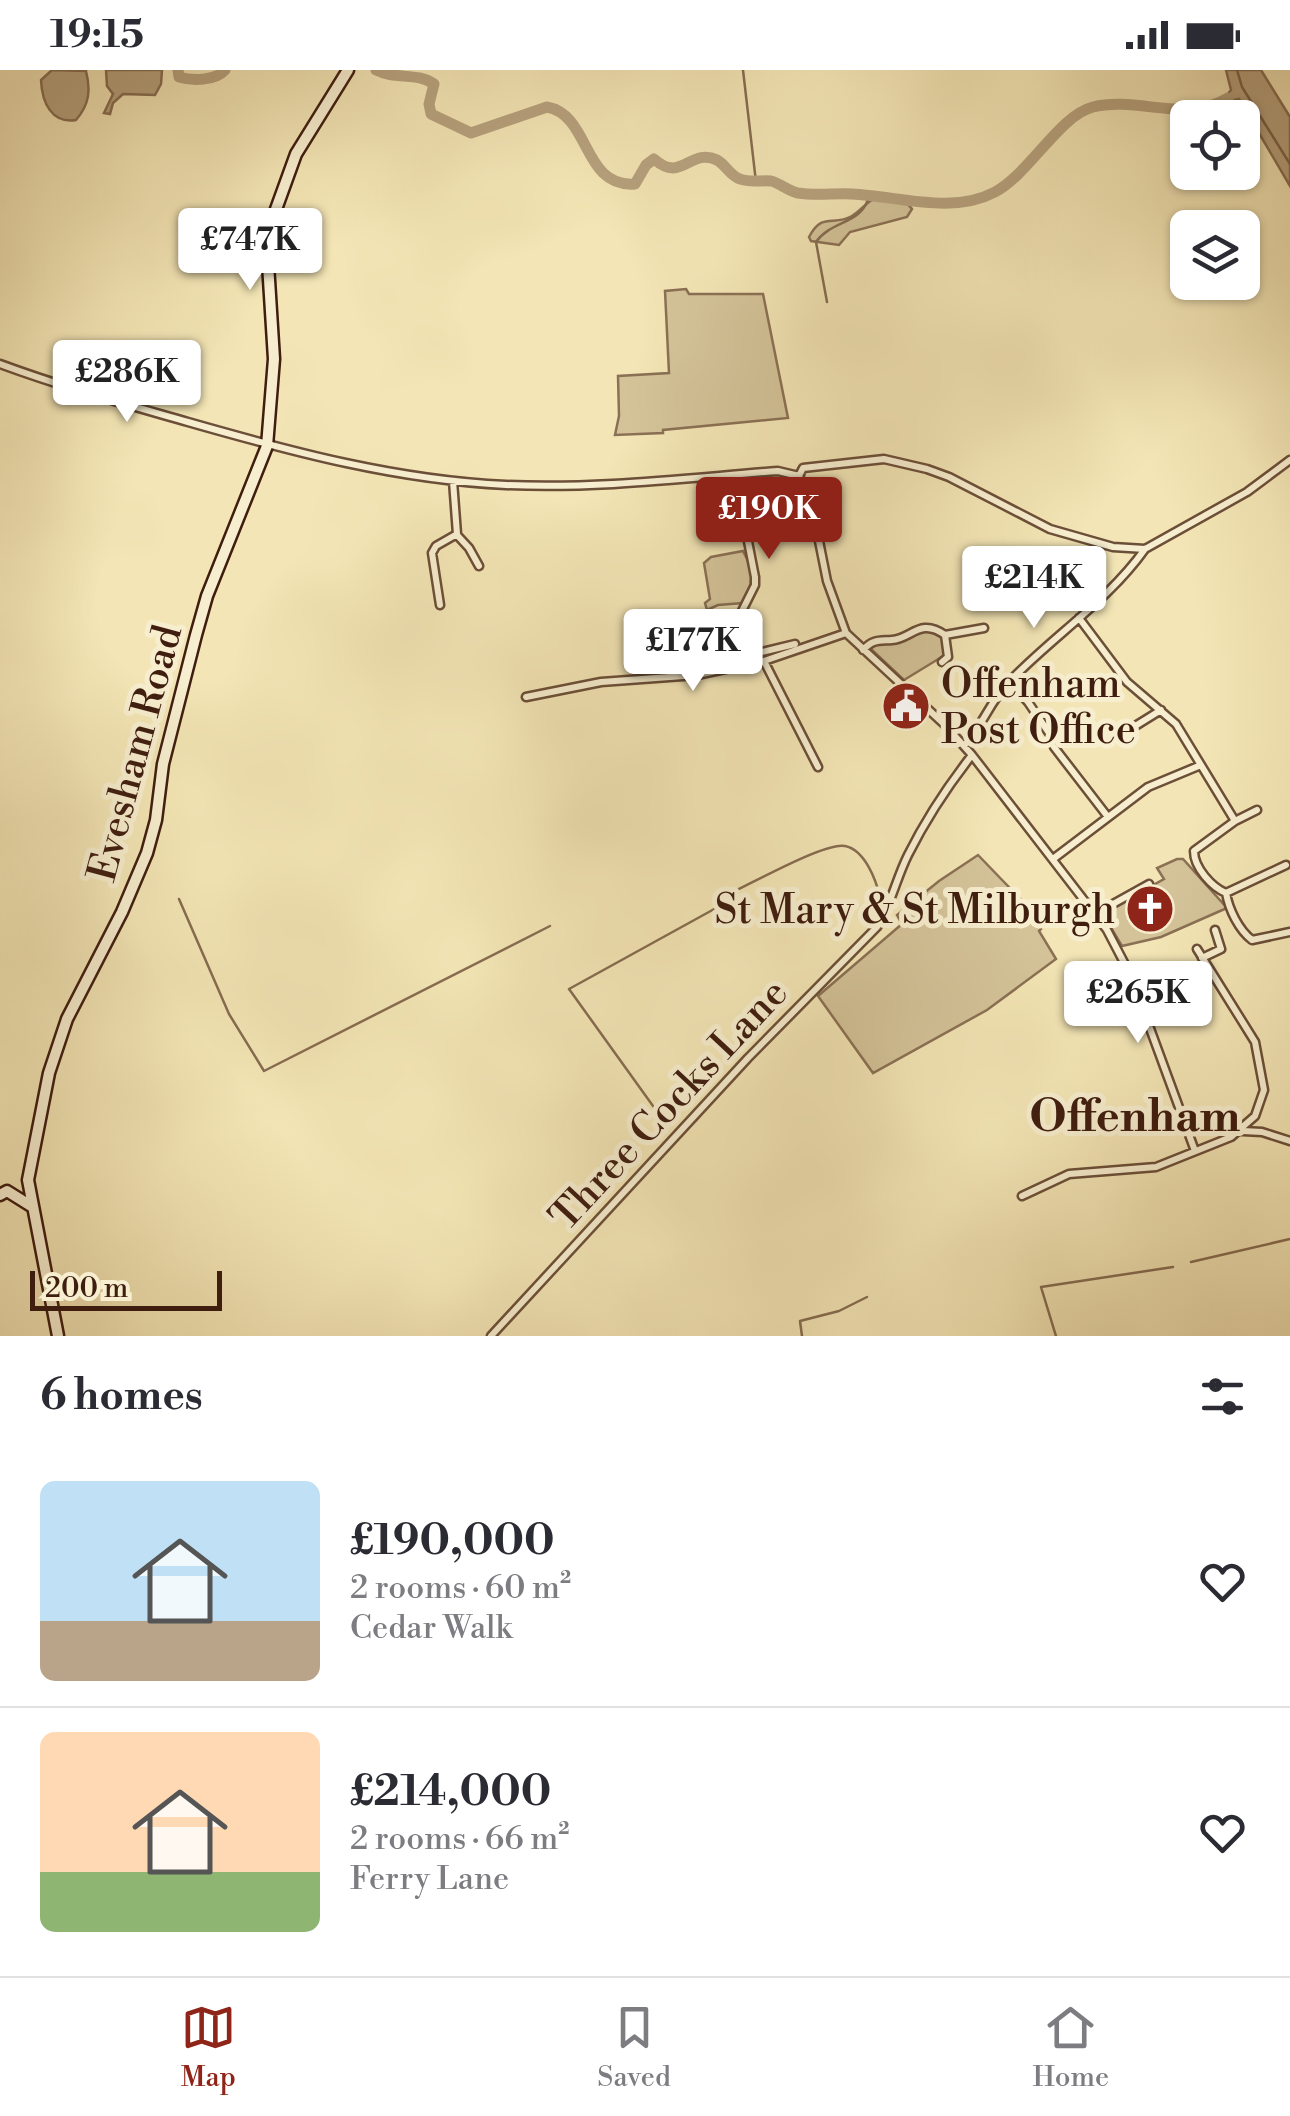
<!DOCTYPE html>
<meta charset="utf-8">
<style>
:root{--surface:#fff;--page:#f2f2f3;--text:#2b2b33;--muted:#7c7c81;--line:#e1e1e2;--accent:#8f2418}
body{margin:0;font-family:"Libre Bodoni",serif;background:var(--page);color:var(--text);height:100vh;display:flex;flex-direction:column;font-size:38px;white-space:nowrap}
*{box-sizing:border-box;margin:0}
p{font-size:32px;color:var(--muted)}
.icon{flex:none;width:55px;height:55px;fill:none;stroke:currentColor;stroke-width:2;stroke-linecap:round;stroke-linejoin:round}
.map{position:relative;height:1266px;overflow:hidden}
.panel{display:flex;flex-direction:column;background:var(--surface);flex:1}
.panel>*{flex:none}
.tools{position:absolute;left:1170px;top:30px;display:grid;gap:20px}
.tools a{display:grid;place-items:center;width:90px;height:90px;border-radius:15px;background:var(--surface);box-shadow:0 2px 8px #0004;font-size:50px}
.scale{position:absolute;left:30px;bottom:25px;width:192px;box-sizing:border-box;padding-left:10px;border:5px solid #3f1d0f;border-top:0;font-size:28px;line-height:35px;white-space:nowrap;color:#3f1d0f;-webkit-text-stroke:8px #f7eecf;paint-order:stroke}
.price{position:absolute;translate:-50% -85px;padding:0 22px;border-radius:10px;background:#fff;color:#222;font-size:32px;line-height:65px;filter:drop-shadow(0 2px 5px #0008)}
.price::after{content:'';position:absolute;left:50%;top:60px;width:30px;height:22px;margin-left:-15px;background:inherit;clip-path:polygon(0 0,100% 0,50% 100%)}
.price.on{background:var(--accent);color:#fff}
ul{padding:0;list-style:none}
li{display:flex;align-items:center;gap:30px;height:250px;padding:0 40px}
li+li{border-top:2px solid var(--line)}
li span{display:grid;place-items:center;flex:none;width:280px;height:200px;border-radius:15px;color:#555}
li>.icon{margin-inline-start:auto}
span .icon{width:120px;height:120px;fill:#fffc;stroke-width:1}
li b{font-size:42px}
h2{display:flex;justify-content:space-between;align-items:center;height:120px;padding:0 40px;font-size:42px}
.status{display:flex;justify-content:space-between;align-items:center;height:70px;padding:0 50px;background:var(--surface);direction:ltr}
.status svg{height:28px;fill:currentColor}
.dock{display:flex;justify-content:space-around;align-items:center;height:140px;border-top:2px solid var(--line);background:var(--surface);font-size:28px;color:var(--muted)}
.dock a{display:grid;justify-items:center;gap:5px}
.dock .on{color:var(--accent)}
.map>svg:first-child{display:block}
.green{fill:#d4c399;stroke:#8a7054;stroke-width:2.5}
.water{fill:#b6a17d;stroke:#866c51;stroke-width:2.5}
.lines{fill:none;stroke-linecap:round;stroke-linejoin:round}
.shore{stroke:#7a5f46;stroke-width:2.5}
.stream{stroke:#866c51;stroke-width:2.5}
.river{stroke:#b6a17d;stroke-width:11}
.street-casing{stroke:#6c4f38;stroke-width:11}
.secondary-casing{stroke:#3f1d0f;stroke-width:15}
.street{stroke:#f7eecf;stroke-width:6}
.secondary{stroke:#f7eecf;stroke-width:10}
.labels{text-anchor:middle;stroke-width:10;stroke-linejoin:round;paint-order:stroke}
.poi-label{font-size:40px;fill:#3f1d0f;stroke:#f7eecf;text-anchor:start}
.street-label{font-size:40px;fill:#3f1d0f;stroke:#f7eecf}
.quarter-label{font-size:45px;font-weight:bold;fill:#3f1d0f;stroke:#f7eecf}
</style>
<div class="status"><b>19:15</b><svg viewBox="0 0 49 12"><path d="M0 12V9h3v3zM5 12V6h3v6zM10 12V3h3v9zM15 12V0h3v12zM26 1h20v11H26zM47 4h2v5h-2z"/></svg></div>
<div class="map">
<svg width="1290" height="1266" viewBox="0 0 1290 1266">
<rect width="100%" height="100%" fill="#f3e5b5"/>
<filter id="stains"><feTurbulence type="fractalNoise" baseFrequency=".002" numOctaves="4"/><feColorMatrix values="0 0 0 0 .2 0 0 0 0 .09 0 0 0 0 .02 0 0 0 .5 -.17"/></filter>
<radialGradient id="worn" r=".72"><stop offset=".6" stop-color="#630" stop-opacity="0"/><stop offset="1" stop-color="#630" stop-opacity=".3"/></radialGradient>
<path class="green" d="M872,130C887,129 903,126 912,139L907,147L850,162L839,175L811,171L809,167C823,141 833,157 852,146C859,142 865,134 872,130Z
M686,219L689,224H763L788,348L663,360V363L615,365L619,346L618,306L669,303L665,221Z
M743,481C754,500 754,514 743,533L718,535L707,540L705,533L710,529L704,493L711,487Z
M929,560L942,568L945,585L904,610L872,580L871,576Z
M978,785L1034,843L1041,859L1039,861L1056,889L987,940L873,1003L818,926L902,854L897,845L939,811Z
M1177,789H1183L1227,838L1161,867L1122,876L1102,843L1164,809L1157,798Z"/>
<path class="water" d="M52,0L86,1C91,21 89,35 76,50C52,54 42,33 41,10Z
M106,0H162L161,14L155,25L123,24L113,33L110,44L104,43L113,24L107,16Z
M1226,0H1261L1290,47V116L1239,29L1219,34L1231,20Z"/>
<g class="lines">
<path class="shore" d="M1237,0L1242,17L1290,94"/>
<path class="stream" d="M743,0L756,112
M827,232L816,172C831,150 864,154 869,125
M179,829L229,944L264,1001L550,856
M669,1054L653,1036L569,919L727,832L735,821C756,811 826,772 845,776C865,780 876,810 880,827
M1191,1192L1290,1169
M802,1266L800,1251L839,1241L867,1227
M1056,1266L1041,1217L1173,1197"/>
<path class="river" d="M178,0L179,7C192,11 215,11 225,0
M376,0C395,10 417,2 434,14L429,34L431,44L471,63L547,37C591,45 582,118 635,114L646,95L654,89C682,114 690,77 717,90C725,94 730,106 740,109C750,113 761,110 771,111C780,113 788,121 798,123C816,126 834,123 852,124C898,126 952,145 995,122C1029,104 1060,45 1093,37C1138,26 1186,54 1228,28"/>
<g class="street-casing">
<path id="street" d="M0,294C62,317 125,334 188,352C293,382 397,410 506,415C598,419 687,408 778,401L799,406
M735,405L755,507V515L741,543L751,585
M799,406L812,436L827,511L846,563L944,654L972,685L1107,860L1130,904L1195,1081
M799,406L803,398L884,389L927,399L949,407L1050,459L1113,477L1145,479L1247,422L1290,390
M457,465L469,478L479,496
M440,535L432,483L436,476L457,464L453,411
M1079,548L1127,612L1176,654L1235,751L1194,781C1194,798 1212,817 1226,823L1286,795
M945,565L984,558
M863,580C873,569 879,571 892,570C911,569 920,547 945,565
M764,591L818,697
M942,592L948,587L945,565
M708,595L795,574
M1009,611L1028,632L1049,663
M526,627L601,612L697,605L764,591L846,563
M1132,658L1161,640
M964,676C982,657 990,631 1009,612C1053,566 1108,531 1145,479
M1054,677L1108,747
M1235,751L1257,740
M1053,789L1148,717L1201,695
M1226,823C1229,840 1239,860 1252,870L1290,862
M1095,844L1149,814
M1202,888L1221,879L1215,860
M1243,1061L1262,1062L1290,1071
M1022,1126L1069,1104L1156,1097L1231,1067L1255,1046L1264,1020L1255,972L1197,879
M491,1266L748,988L877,857C891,835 896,809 908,785C926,749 947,717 972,685"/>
</g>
<g class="secondary-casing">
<path id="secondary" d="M0,1125L7,1121L31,1136
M58,1266L28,1110L49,1003L67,949L122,842L147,783L156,750L163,694L196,565L207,526L267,376L274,289L268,194L275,142L296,84L348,0"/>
</g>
<use href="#street" class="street"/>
<use href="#secondary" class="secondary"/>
</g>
<defs>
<g id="civic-disc" transform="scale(2.5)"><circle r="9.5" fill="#8f2418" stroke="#f7eecf"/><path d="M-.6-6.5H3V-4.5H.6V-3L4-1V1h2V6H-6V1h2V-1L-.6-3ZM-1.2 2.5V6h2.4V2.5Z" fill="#fff"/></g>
<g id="church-disc" transform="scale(2.5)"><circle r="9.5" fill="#8f2418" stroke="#f7eecf"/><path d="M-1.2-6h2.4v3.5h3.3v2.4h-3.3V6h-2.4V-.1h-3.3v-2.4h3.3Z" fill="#fff"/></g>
</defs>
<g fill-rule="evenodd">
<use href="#civic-disc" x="906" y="636"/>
<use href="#church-disc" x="1150" y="839"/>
</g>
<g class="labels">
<g class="poi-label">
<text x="941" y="627">Offenham<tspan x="941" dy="46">Post Office</tspan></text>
<text x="1115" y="853" text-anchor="end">St Mary &amp; St Milburgh</text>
</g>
<g class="street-label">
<text transform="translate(134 683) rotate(-75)" y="14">Evesham Road</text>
<text transform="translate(668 1034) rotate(-47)" y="14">Three Cocks Lane</text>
</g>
<g class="quarter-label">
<text x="1135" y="1061">Offenham</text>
</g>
</g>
<rect width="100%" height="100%" filter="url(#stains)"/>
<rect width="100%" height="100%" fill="url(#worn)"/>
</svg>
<div class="tools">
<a><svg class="icon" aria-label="locate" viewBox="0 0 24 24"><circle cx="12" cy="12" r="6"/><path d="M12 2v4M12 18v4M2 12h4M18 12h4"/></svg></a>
<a><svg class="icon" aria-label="layers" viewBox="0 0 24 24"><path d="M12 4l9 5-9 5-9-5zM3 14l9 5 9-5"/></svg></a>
</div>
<div class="scale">200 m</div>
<b class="price" style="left:250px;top:223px">£747K</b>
<b class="price" style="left:127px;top:355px">£286K</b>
<b class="price on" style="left:769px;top:492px">£190K</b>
<b class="price" style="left:1034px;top:561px">£214K</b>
<b class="price" style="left:693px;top:624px">£177K</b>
<b class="price" style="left:1138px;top:976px">£265K</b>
</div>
<section class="panel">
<h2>6 homes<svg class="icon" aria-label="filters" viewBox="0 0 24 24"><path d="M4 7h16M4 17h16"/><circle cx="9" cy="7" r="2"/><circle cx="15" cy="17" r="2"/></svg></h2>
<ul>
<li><span style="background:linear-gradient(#bfe0f5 70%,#b9a48a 0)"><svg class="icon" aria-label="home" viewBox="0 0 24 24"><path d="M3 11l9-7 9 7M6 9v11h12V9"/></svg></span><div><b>£190,000</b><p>2 rooms · 60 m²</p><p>Cedar Walk</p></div><svg class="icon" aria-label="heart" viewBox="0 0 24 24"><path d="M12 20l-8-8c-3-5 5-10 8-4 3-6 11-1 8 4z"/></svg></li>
<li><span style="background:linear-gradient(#ffd9b3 70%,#8fb573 0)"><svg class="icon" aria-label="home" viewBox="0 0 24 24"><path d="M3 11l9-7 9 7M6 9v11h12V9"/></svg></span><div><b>£214,000</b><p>2 rooms · 66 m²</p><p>Ferry Lane</p></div><svg class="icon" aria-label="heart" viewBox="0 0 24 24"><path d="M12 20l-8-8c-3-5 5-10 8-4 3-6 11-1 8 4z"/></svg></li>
</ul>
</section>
<nav class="dock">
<a class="on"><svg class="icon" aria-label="map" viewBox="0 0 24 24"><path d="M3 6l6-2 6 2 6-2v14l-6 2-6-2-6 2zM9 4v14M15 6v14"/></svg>Map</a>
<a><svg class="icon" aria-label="saved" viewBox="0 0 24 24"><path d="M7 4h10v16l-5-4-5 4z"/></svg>Saved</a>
<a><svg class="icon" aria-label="home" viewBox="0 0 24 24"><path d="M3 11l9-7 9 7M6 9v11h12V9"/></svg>Home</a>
</nav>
